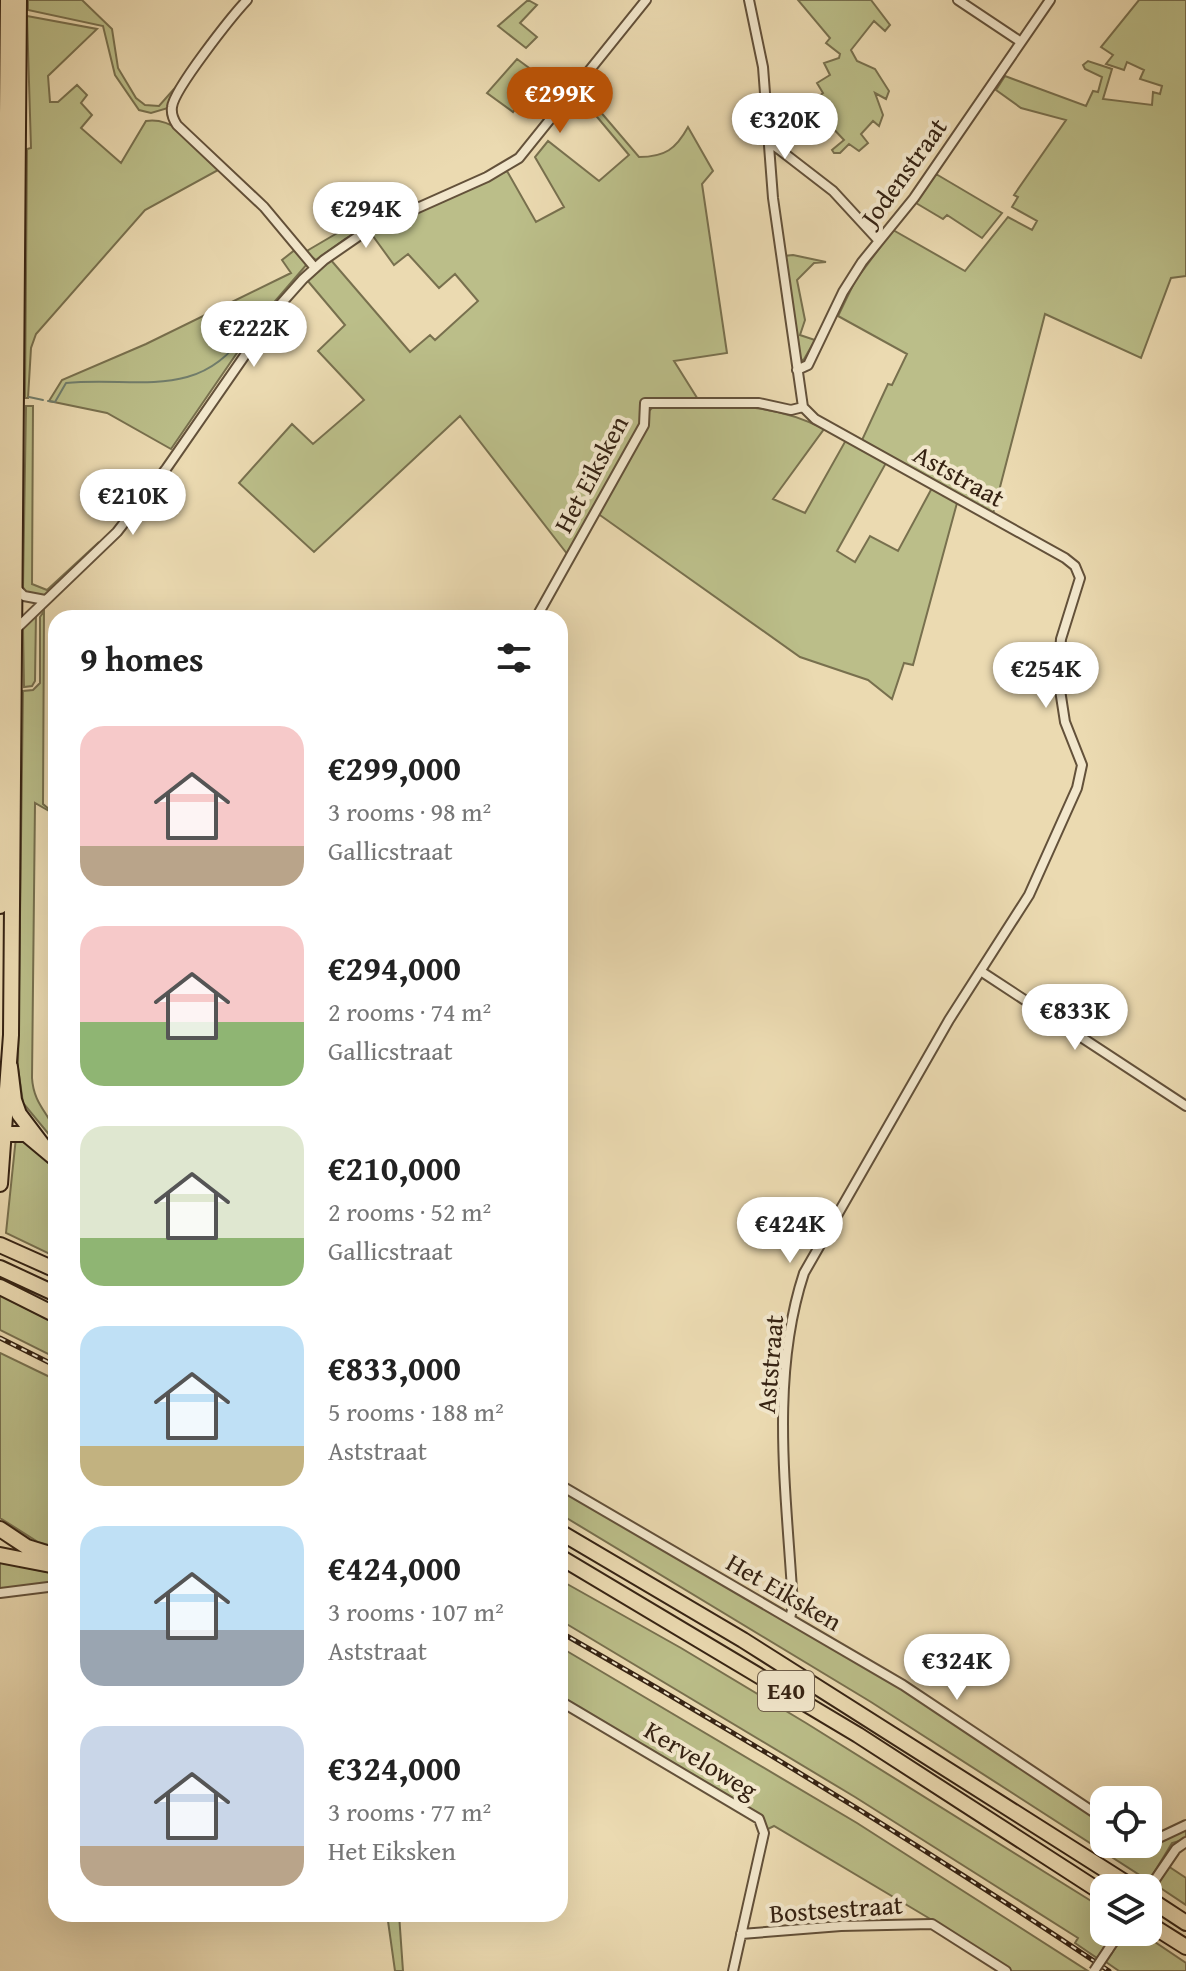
<!DOCTYPE html>
<meta charset="utf-8">
<style>
:root{--surface:#fff;--page:#f2f2f2;--text:#222;--muted:#767676;--accent:#b45309}
body{margin:0;font-family:"Gentium Book Plus",serif;background:var(--page);color:var(--text);height:100vh;display:flex;flex-direction:column;font-size:30px;white-space:nowrap}
*{box-sizing:border-box;margin:0}
p{font-size:26px;color:var(--muted)}
.icon{flex:none;width:44px;height:44px;fill:none;stroke:currentColor;stroke-width:2;stroke-linecap:round;stroke-linejoin:round}
.map{position:relative;flex:1;overflow:hidden}
.side{position:absolute;left:48px;top:610px;width:520px;height:1312px;display:flex;flex-direction:column;background:var(--surface);border-radius:24px;box-shadow:0 8px 32px #0002}
.side>*{flex:none}
.fabs{position:absolute;left:1090px;top:1786px;display:grid;gap:16px}
.fabs a{display:grid;place-items:center;width:72px;height:72px;border-radius:16px;background:var(--surface);box-shadow:0 8px 32px #0002;font-size:40px}
.price{position:absolute;translate:-50% -68px;padding:0 18px;border-radius:28px;background:#fff;color:#222;font-size:26px;line-height:52px;filter:drop-shadow(0 2px 4px #0008)}
.price::after{content:'';position:absolute;left:50%;top:48px;width:24px;height:18px;margin-left:-12px;background:inherit;clip-path:polygon(0 0,100% 0,50% 100%)}
.price.active{background:var(--accent);color:#fff}
ul{padding:0;list-style:none}
li{display:flex;align-items:center;gap:24px;height:200px;padding:0 32px}
li span{display:grid;place-items:center;flex:none;width:224px;height:160px;border-radius:24px;color:#555}
li>.icon{margin-inline-start:auto}
span .icon{width:96px;height:96px;fill:#fffc;stroke-width:1}
li b{font-size:34px}
h2{display:flex;justify-content:space-between;align-items:center;height:96px;padding:0 32px;font-size:34px}
.map>svg:first-child{display:block}
.green{fill:#bbbe89;stroke:#78704e;stroke-width:2}
.lines{fill:none;stroke-linecap:round;stroke-linejoin:round}
.stream{stroke:#717e6d;stroke-width:2}
.minor-casing{stroke:#63513a;stroke-width:12}
.trunk-casing{stroke:#362313;stroke-width:18}
.motorway-casing{stroke:#362313;stroke-width:18}
.minor{stroke:#f2e7cc;stroke-width:8}
.trunk{stroke:#ebdab1;stroke-width:14}
.motorway{stroke:#ebdab1;stroke-width:14}
.rail-casing{stroke:#362313;stroke-width:5}
.rail{stroke:#f2e7cc;stroke-width:2;stroke-dasharray:6;stroke-linecap:butt}
.minor-bridge-casing{stroke:#63513a;stroke-width:12;stroke-linecap:butt}
.minor-bridge{stroke:#f2e7cc;stroke-width:8}
.labels{text-anchor:middle;stroke-width:8;stroke-linejoin:round;paint-order:stroke}
.shield{fill:#f2e7cc;stroke:#6e5e4a;stroke-width:2}
.shield-label{font-size:24px;font-weight:bold;fill:#362313}
.street-label{font-size:26px;fill:#362313;stroke:#f2e7cc}
</style>
<div class="map">
<svg width="1186" height="1971" viewBox="0 0 1186 1971">
<rect width="100%" height="100%" fill="#ebdab1"/>
<filter id="stains"><feTurbulence type="fractalNoise" baseFrequency=".0025" numOctaves="4"/><feColorMatrix values="0 0 0 0 .2 0 0 0 0 .09 0 0 0 0 .02 0 0 0 .5 -.17"/></filter>
<radialGradient id="worn" r=".72"><stop offset=".6" stop-color="#630" stop-opacity="0"/><stop offset="1" stop-color="#630" stop-opacity=".3"/></radialGradient>
<path class="green" d="M28,0H82L112,29L118,68L136,98L145,105L159,106L189,72L168,108L151,113L139,110L115,75L103,26L28,10Z
M528,0L537,5L520,23L537,37L526,48L498,26Z
M798,0H871L890,25L885,31L874,21L851,50L857,61L875,69L889,91L886,99L875,93L883,115L879,126L873,121L861,134L868,143L859,151L849,144L840,153H834L832,150L844,140L810,104L823,93L817,83L830,75L824,63L839,58L840,54L826,43L830,38Z
M1139,0H1186V276L1171,278L1141,358L1045,314L993,514L862,440L888,384L892,385L907,354L838,316L855,281L893,230L965,271L1008,217L1032,230L1037,221L1012,207L1018,197L1014,195L1066,120L1021,108L996,90L1005,76L1086,106L1093,91L1098,92L1102,77L1085,69L1083,65L1088,61L1112,69L1103,99L1152,105L1153,92L1160,94L1162,86L1140,79L1144,70L1127,62L1124,70L1106,64L1113,55L1101,47Z
M27,16L97,29L48,76L50,102H58L77,85L87,95L81,103L92,115L81,128L121,163L146,121C177,116 199,149 220,169L145,210L36,334L31,348L28,398H25L27,149L31,148Z
M517,59L540,76L513,112L487,93Z
M581,89L639,157C665,157 676,149 688,127L713,171L702,184L727,353L674,361L699,401H643L641,423L568,555L460,416L314,552L239,483L292,424L313,444L364,400L318,351L345,325L307,280L330,259L410,352L430,335L435,340L478,301L455,274L439,288L408,254L394,265L370,232L507,171L536,222L564,207L535,157L548,141L599,181L629,155L577,93Z
M936,174L1002,213L982,238L947,215L943,219L916,203Z
M397,198L400,209L345,239L316,260L305,252Z
M296,249L308,263L263,315L171,449L107,413L49,401L62,380L146,344L291,273L282,260Z
M793,255L826,262L814,263L797,280L805,320L800,335L815,340L803,361L799,356L784,256Z
M26,406H33L32,584L47,590L98,543L99,548L42,597L25,592L23,587Z
M654,406C716,406 768,400 824,429L773,499L805,513L846,440L886,463L837,551L855,562L870,536L898,551L932,488L957,503L913,665L904,663L892,699L868,680L800,657L597,513L648,412Z
M44,611L43,804L56,815L35,803L32,1078C34,1110 56,1116 56,1143L23,1103L18,1068L23,691L33,690L40,683V617Z
M36,613L35,681L32,686L24,687L23,629Z
M16,1137L27,1138L56,1167V1257L6,1233Z
M0,1295L56,1324V1358L0,1330Z
M0,1353L56,1380V1547L38,1542L0,1518Z
M560,1487L899,1686L1104,1823V1844L1147,1846L1186,1828V1839L1172,1843L1149,1881L871,1702L560,1514Z
M0,1562L56,1574V1583L0,1590Z
M560,1580L681,1648L806,1723L1104,1909V1932H1115L1097,1958L1075,1943L1078,1938L855,1797L560,1620Z
M560,1647L857,1823L1088,1971H1011L932,1920L774,1826L766,1830L758,1815L749,1808L560,1698Z
M1168,1866L1186,1878V1905L1156,1885Z
M387,1914H399L403,1971H395Z
M1126,1932H1140L1186,1963V1971H1119L1106,1962Z"/>
<g class="lines">
<path class="stream" d="M29,397L43,400
M48,401L55,402L66,383C135,376 199,402 245,333"/>
<g class="minor-casing">
<path id="minor" d="M247,0C232,16 174,89 172,107C171,114 173,119 177,125L264,207L315,268
M749,0L763,67L773,198L803,407L815,419L1065,558L1075,566L1080,578L1061,639L1058,677L1065,722L1082,765L1077,788L1029,895L949,1020L804,1273C769,1379 787,1497 793,1606L790,1618
M958,0L1021,42
M767,140L833,191L879,241
M797,370L808,365L843,292L862,262L914,198L1050,0
M16,588L24,596L45,600
M536,618L644,425L645,403H759L791,410L803,407
M16,629L117,532L166,469L279,306L303,279L324,260L366,231L487,177L519,158L646,0
M982,972L1186,1106
M560,1485L903,1685L1104,1819
M0,1593L56,1586
M560,1701L759,1819L764,1833L733,1971
M1148,1843L1186,1825
M1148,1890L1176,1849L1186,1842
M741,1934L841,1926L932,1924L1006,1971
M1108,1950L1120,1932"/>
</g>
<g class="trunk-casing">
<path id="trunk" d="M0,906L8,0
M0,1184L11,1035L19,0"/>
</g>
<g class="motorway-casing">
<path id="motorway" d="M10,1067L14,1100L19,1114L44,1147
M0,1134H26L56,1159
M0,1245L56,1270
M0,1268L56,1294
M0,1287L56,1315
M0,1529L27,1547L56,1556
M560,1532L743,1640L1134,1888
M0,1555L56,1566
M560,1557L858,1735L1104,1894
M1148,1898L1186,1923
M1148,1923L1186,1947"/>
</g>
<use href="#minor" class="minor"/>
<use href="#trunk" class="trunk"/>
<use href="#motorway" class="motorway"/>
<g class="rail-casing">
<path id="rail" d="M0,1338L56,1366
M560,1632C747,1738 930,1851 1109,1971"/>
</g>
<use href="#rail" class="rail"/>
<g class="minor-bridge-casing">
<path id="minor-bridge" d="M1094,1971L1108,1950"/>
</g>
<use href="#minor-bridge" class="minor-bridge"/>
</g>
<g class="labels">
<rect class="shield" x="758" y="1671" width="56" height="40" rx="6"/>
<g class="shield-label">
<text x="786" y="1699">E40</text>
</g>
<g class="street-label">
<text transform="translate(904 172) rotate(-54)" y="9">Jodenstraat</text>
<text transform="translate(591 474) rotate(-62)" y="9">Het Eiksken</text>
<text transform="translate(959 476) rotate(29)" y="9">Aststraat</text>
<text transform="translate(770 1364) rotate(-85)" y="9">Aststraat</text>
<text transform="translate(784 1592) rotate(30)" y="9">Het Eiksken</text>
<text transform="translate(701 1760) rotate(31)" y="9">Kerveloweg</text>
<text transform="translate(836 1909) rotate(-4)" y="9">Bostsestraat</text>
</g>
</g>
<rect width="100%" height="100%" filter="url(#stains)"/>
<rect width="100%" height="100%" fill="url(#worn)"/>
</svg>
<div class="fabs">
<a><svg class="icon" aria-label="locate" viewBox="0 0 24 24"><circle cx="12" cy="12" r="6"/><path d="M12 2v4M12 18v4M2 12h4M18 12h4"/></svg></a>
<a><svg class="icon" aria-label="layers" viewBox="0 0 24 24"><path d="M12 4l9 5-9 5-9-5zM3 14l9 5 9-5"/></svg></a>
</div>
<b class="price active" style="left:560px;top:135px">€299K</b>
<b class="price" style="left:785px;top:161px">€320K</b>
<b class="price" style="left:366px;top:250px">€294K</b>
<b class="price" style="left:254px;top:369px">€222K</b>
<b class="price" style="left:133px;top:537px">€210K</b>
<b class="price" style="left:1046px;top:710px">€254K</b>
<b class="price" style="left:1075px;top:1052px">€833K</b>
<b class="price" style="left:790px;top:1265px">€424K</b>
<b class="price" style="left:957px;top:1702px">€324K</b>
<section class="side">
<h2>9 homes<svg class="icon" aria-label="filters" viewBox="0 0 24 24"><path d="M4 7h16M4 17h16"/><circle cx="9" cy="7" r="2"/><circle cx="15" cy="17" r="2"/></svg></h2>
<ul>
<li><span style="background:linear-gradient(#f6c9c9 75%,#b9a48a 0)"><svg class="icon" aria-label="home" viewBox="0 0 24 24"><path d="M3 11l9-7 9 7M6 9v11h12V9"/></svg></span><div><b>€299,000</b><p>3 rooms · 98 m²</p><p>Gallicstraat</p></div></li>
<li><span style="background:linear-gradient(#f6c9c9 60%,#8fb573 0)"><svg class="icon" aria-label="home" viewBox="0 0 24 24"><path d="M3 11l9-7 9 7M6 9v11h12V9"/></svg></span><div><b>€294,000</b><p>2 rooms · 74 m²</p><p>Gallicstraat</p></div></li>
<li><span style="background:linear-gradient(#dfe7d0 70%,#8fb573 0)"><svg class="icon" aria-label="home" viewBox="0 0 24 24"><path d="M3 11l9-7 9 7M6 9v11h12V9"/></svg></span><div><b>€210,000</b><p>2 rooms · 52 m²</p><p>Gallicstraat</p></div></li>
<li><span style="background:linear-gradient(#bfe0f5 75%,#c2b280 0)"><svg class="icon" aria-label="home" viewBox="0 0 24 24"><path d="M3 11l9-7 9 7M6 9v11h12V9"/></svg></span><div><b>€833,000</b><p>5 rooms · 188 m²</p><p>Aststraat</p></div></li>
<li><span style="background:linear-gradient(#bfe0f5 65%,#9aa5b1 0)"><svg class="icon" aria-label="home" viewBox="0 0 24 24"><path d="M3 11l9-7 9 7M6 9v11h12V9"/></svg></span><div><b>€424,000</b><p>3 rooms · 107 m²</p><p>Aststraat</p></div></li>
<li><span style="background:linear-gradient(#c9d6e8 75%,#b9a48a 0)"><svg class="icon" aria-label="home" viewBox="0 0 24 24"><path d="M3 11l9-7 9 7M6 9v11h12V9"/></svg></span><div><b>€324,000</b><p>3 rooms · 77 m²</p><p>Het Eiksken</p></div></li>
</ul>
</section>
</div>
